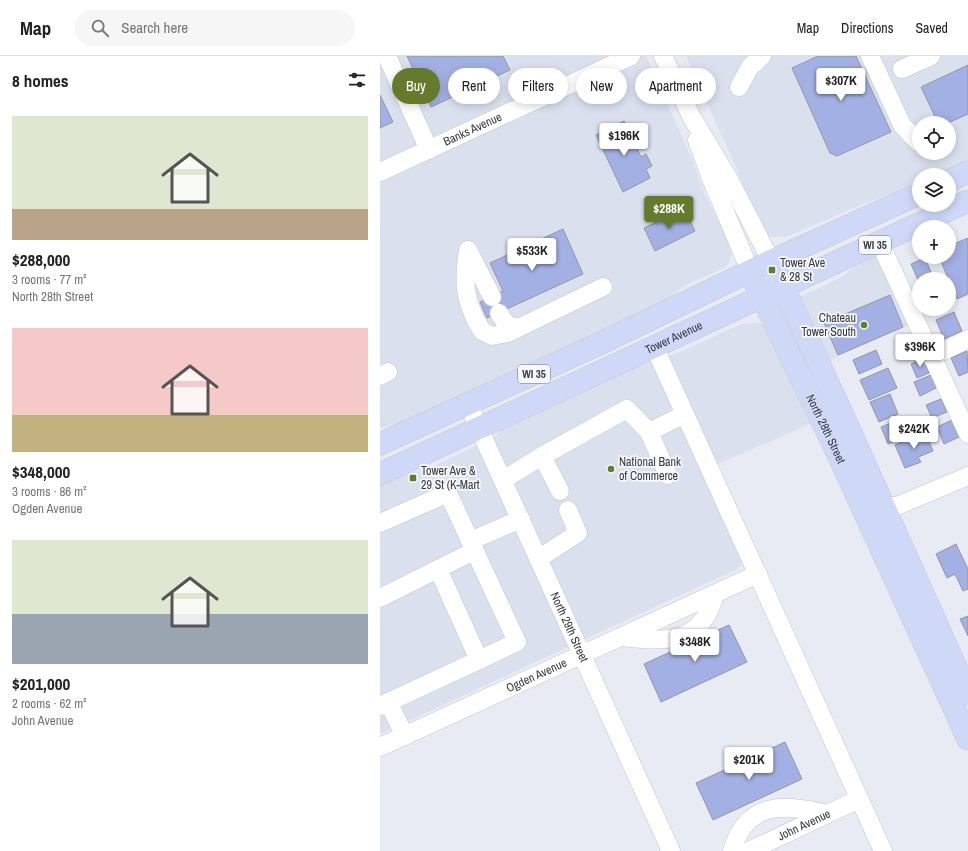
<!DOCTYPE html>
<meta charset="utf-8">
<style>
:root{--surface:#fff;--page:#f6f6f6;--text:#222;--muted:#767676;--line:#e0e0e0;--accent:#657a2b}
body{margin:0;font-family:"Archivo Narrow",sans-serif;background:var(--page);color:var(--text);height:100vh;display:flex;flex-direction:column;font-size:15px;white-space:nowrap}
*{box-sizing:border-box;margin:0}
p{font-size:13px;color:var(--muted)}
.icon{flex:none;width:22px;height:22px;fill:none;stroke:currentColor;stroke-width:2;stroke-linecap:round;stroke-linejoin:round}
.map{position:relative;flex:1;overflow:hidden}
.details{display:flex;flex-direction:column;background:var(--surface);width:380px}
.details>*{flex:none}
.top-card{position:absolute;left:12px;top:12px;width:380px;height:36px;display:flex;gap:8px}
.fabs{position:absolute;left:532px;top:60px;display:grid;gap:8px}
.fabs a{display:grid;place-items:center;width:44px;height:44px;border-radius:50%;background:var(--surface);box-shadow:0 2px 10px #0003;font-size:20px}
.price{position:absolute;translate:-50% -34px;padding:0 9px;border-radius:4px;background:#fff;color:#222;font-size:13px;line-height:26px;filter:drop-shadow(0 1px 2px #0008)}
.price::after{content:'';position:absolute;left:50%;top:24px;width:12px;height:9px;margin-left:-6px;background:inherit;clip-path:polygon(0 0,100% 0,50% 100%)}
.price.selected{background:var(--accent);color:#fff}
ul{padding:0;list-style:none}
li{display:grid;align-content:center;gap:8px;height:212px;padding:0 12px}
li span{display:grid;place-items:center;height:124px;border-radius:0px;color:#555}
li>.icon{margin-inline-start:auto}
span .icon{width:72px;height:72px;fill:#fffc;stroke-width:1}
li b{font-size:17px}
h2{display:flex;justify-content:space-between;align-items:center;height:48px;padding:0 12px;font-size:17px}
.chip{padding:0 14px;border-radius:18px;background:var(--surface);box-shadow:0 2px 10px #0003;font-size:14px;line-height:36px}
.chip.selected{background:var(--accent);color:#fff}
header{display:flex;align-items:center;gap:24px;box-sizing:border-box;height:56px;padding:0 20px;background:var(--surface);border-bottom:1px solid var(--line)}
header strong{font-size:19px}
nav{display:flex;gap:22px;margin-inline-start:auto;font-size:14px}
.search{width:280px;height:36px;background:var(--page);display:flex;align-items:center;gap:10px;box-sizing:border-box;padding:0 14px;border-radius:22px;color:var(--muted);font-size:15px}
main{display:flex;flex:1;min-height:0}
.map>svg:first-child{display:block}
.built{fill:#dbe0ef;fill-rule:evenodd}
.building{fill:#a2b0e3;stroke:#9597a0}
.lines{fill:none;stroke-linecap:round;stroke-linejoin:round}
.minor-casing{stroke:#c1c3cc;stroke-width:19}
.major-casing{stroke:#c7c8c9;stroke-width:23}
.minor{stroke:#fff;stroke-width:18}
.major{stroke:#d0d8f8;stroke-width:22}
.poi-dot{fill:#657a2b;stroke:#f6f8fd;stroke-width:1.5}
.labels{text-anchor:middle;stroke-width:3.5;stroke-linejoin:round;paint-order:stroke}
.shield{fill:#f6f8fd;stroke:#717277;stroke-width:1}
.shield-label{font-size:11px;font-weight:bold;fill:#38393d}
.street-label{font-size:12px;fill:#38393d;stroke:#f6f8fd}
.poi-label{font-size:12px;fill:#38393d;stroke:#f6f8fd;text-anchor:start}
</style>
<header>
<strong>Map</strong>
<div class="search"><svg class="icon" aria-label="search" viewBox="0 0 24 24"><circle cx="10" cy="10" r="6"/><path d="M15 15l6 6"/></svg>Search here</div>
<nav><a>Map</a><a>Directions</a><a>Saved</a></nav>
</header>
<main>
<section class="details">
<h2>8 homes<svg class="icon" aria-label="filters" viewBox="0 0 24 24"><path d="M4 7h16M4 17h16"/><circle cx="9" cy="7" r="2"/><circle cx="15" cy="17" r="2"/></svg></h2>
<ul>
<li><span style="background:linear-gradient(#dfe7d0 75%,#b9a48a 0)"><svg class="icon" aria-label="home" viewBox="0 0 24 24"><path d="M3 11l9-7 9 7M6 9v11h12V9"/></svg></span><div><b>$288,000</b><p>3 rooms · 77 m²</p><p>North 28th Street</p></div></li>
<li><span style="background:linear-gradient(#f6c9c9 70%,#c2b280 0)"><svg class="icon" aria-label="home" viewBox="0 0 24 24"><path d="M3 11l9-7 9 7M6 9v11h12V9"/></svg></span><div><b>$348,000</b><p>3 rooms · 86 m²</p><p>Ogden Avenue</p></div></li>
<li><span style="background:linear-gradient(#dfe7d0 60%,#9aa5b1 0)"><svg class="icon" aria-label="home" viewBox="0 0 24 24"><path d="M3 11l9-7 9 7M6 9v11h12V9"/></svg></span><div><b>$201,000</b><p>2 rooms · 62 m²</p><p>John Avenue</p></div></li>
</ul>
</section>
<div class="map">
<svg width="588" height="795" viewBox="0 0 588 795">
<rect width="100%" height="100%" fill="#e8ebf4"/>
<path class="built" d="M0,0H266L312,103L327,143L349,185L352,194L349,207L344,212L304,230L282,248L23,366L0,372Z
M306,0H588V107L561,119H539V127L476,151L409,180L393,181L385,177L375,161L355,109ZM539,67H569V97H539Z
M499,198L531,268L443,307L418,245L420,241L460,222L481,206Z
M373,267H380L386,273L437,365L322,415L362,504L361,510L355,514L0,678V427L22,418L48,413L117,379L121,374L249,314L305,294L359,269Z"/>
<path class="building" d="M27,0H123L130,14L51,51Z
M438,0H476L511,76L457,100L450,97L412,12Z
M588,9V58L568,67H558L541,31Z
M0,39L13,66L0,72Z
M244,65L261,101L266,98L272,110L266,113L270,122L243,136L216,79Z
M304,153L315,175L275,195L264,172Z
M183,173L203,218L107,262L100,246L123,235L110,207Z
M588,182V238L577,243L559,201H569V190Z
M545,202L554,223H539V226L531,208Z
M510,239L523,271L458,299L444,267Z
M574,256L582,275L564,283L556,264Z
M535,286L539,295L527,300L523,291Z
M496,294L502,308L479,318L473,304Z
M587,295L588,316L579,320L571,302Z
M543,303L549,317L537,322L531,308Z
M508,312L517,332L489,344L480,324Z
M551,319L556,332L540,340L534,326Z
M510,338L518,358L499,366L490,346Z
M561,343L567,356L552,362L546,349Z
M526,361L533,377L508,388L501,371Z
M572,364L579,381L564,388L557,371Z
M545,376L553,395L538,401L541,406L525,412L515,389Z
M576,488L588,513V533L583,535L575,518L567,522L556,498Z
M588,560V580L580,563Z
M349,569L367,606L281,646L264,608Z
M405,686L422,723L333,764L316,727Z"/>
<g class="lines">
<g class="minor-casing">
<g id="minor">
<path d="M7,0L49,94"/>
<path d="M283,0L311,60L350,125L391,205"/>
<path d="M490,0L522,69L538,86"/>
<path d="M522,13L551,0"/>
<path d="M359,31L370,11L382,0"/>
<path d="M317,84L330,120L370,215"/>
<path id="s1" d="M0,116L251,0"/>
<path d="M500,187L588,378"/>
<path d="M88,194C83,226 84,246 102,275L112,280L128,277L223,231"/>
<path d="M88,194L112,241"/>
<path d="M119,257L126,268L137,272"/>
<path d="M274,290L503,795"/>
<path d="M551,301L588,283"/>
<path d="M0,320L8,316"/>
<path id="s2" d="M88,348L291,795"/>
<path d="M288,419L269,376L305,358"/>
<path d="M123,424L162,400"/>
<path d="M180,435L162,400L247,353L269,376"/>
<path d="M492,445L504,450H517L588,420"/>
<path d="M0,467L68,437L137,586L99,604"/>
<path d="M90,485L141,463"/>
<path d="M158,503L198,477L188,454"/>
<path d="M0,542L58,513"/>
<path d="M241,581C286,586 322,589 335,538"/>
<path d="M8,646L25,680"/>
<path d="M0,650L99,604L58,513L94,495"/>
<path id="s3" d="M0,691L378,518"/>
<path d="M352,795C366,745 405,747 447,758"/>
<path id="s4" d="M369,795L479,743"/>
</g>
</g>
<g class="major-casing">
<g id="major">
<path d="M569,125L588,116"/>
<path d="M398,219L466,366L588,638"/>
<path id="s5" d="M376,229L456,394L588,683"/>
<path d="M0,388L219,288L391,205L539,138"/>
<path id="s6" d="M0,418L588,145"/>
</g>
</g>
<use href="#minor" class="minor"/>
<use href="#major" class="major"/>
</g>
<g class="poi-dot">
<rect x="388" y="210" width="8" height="8" rx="2"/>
<circle cx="484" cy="269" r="4"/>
<circle cx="231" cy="413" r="4"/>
<rect x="29" y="418" width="8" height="8" rx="2"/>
</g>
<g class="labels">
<g class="shield">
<rect x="479" y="180" width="32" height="18" rx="3"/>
<rect x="138" y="309" width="32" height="18" rx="3"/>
</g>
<g class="shield-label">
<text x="495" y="193">WI 35</text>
<text x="154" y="322">WI 35</text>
</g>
<g class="street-label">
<text dy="4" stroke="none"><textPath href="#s1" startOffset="102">Banks Avenue</textPath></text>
<text dy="4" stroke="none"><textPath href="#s6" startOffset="324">Tower Avenue</textPath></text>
<text dy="4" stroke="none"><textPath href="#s5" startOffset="160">North 28th Street</textPath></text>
<text dy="4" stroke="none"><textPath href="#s2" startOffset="245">North 29th Street</textPath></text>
<text dy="4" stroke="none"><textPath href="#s3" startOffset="172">Ogden Avenue</textPath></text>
<text dy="4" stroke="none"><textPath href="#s4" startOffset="61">John Avenue</textPath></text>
</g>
<g class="poi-label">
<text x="400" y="211">Tower Ave<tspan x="400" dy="14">&amp; 28 St</tspan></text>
<text x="476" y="266" text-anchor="end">Chateau<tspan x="476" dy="14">Tower South</tspan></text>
<text x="239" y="410">National Bank<tspan x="239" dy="14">of Commerce</tspan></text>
<text x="41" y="419">Tower Ave &amp;<tspan x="41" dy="14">29 St (K-Mart</tspan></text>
</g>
</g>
</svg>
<div class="fabs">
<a><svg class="icon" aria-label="locate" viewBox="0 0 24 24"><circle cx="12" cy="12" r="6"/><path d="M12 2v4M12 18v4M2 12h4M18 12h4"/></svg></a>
<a><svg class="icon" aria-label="layers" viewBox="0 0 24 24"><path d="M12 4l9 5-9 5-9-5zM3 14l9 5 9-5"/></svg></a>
<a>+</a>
<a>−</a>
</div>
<b class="price" style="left:461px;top:46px">$307K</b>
<b class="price" style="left:244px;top:101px">$196K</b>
<b class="price selected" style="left:289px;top:174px">$288K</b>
<b class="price" style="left:152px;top:216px">$533K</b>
<b class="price" style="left:540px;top:312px">$396K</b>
<b class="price" style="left:534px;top:394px">$242K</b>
<b class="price" style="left:315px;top:607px">$348K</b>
<b class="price" style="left:369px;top:725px">$201K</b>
<div class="top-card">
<a class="chip selected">Buy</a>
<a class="chip">Rent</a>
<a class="chip">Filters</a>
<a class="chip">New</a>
<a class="chip">Apartment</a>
</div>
</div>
</main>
